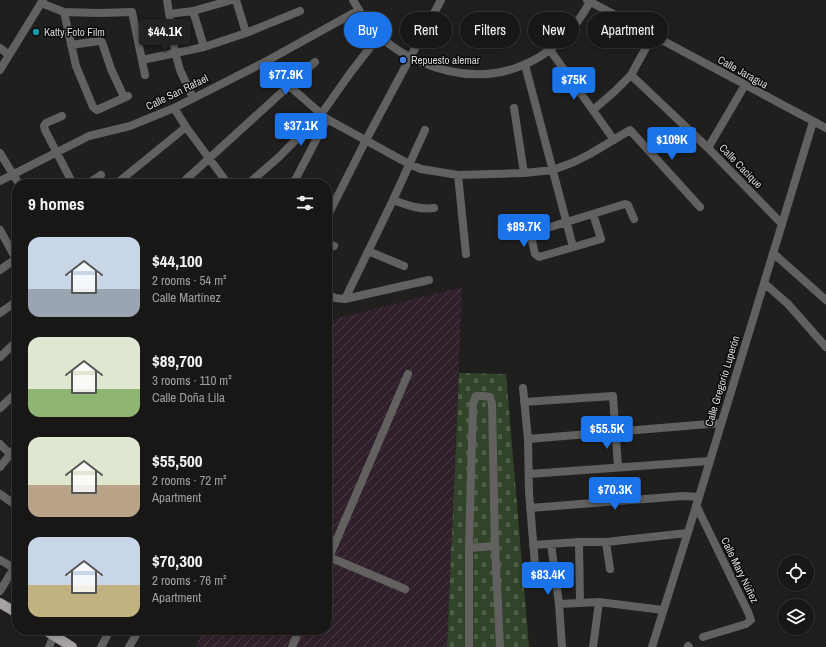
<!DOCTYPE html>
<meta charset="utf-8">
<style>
:root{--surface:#181716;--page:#252423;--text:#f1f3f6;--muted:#9f9fa1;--line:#363635;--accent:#1a73e8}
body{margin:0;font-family:"Archivo Narrow",sans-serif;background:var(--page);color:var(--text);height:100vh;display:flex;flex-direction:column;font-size:15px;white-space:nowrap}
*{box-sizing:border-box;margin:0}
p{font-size:13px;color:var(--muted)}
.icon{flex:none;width:22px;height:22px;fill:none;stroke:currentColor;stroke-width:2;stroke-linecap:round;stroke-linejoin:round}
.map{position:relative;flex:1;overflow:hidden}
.side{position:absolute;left:12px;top:179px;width:320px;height:456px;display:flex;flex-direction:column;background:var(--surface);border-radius:16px;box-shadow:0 2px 6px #0003,0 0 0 1px var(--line)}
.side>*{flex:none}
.top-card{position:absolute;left:344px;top:12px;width:380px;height:36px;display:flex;gap:8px}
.controls{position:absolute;left:778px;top:555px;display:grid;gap:8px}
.controls a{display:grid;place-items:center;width:36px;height:36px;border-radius:50%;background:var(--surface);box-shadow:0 2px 6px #0003,0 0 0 1px var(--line);font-size:20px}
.price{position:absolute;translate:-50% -34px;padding:0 9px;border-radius:4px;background:var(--accent);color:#fff;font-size:13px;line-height:26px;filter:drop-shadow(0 1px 2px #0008)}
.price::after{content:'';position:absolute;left:50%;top:24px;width:12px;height:9px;margin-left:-6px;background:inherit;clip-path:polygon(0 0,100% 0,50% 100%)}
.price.current{background:#222;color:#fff}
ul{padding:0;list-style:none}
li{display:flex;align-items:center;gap:12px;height:100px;padding:0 16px}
li span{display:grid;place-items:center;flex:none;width:112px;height:80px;border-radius:12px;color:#555}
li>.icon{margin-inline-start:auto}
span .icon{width:48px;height:48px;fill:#fffc;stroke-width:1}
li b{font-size:17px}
h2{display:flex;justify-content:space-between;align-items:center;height:48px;padding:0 16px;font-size:17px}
.tag{padding:0 14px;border-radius:18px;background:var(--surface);box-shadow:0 2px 6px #0003,0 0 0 1px var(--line);font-size:14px;line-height:36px}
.tag.current{background:var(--accent);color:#fff}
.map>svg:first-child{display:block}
.industrial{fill:url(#industrial-furrows)}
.cemetery{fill:url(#cemetery-stones)}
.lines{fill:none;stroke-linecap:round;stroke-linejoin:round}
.minor{stroke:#626160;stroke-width:8}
.major{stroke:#a6a3a2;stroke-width:10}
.culture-dot{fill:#0f9aa8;stroke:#090908;stroke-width:1.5}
.shop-dot{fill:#3f7fe0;stroke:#090908;stroke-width:1.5}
.labels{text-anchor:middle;stroke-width:3;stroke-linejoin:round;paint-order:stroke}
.poi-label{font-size:11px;fill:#d8d7d6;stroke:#090908;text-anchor:start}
.street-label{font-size:11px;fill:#d8d7d6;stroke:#090908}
</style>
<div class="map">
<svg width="826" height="647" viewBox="0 0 826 647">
<defs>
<pattern id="industrial-furrows" width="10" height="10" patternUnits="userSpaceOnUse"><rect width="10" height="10" fill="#30202b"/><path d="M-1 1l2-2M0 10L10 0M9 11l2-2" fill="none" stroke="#4d4049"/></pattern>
<pattern id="cemetery-stones" width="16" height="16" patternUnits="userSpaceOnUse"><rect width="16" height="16" fill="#314429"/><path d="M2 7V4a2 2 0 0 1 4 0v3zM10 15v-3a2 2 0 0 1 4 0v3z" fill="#4e5e47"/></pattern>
</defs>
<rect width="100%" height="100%" fill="#201f1d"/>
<path class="industrial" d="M462,287L447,647H196L203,630H327V321Z"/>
<path class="cemetery" d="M459,373L506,374L529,647H447Z"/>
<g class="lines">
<path class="minor" d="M167,0L175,52L180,70L193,98
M236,0L246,33
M353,0C368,28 389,49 419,61C489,92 555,67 591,0
M587,0L826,128
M41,3L64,12L99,13L132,12L145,75
M193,11L204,47
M64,12L76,66L93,107L97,110L128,96
M169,14L193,11L232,0
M71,45L99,41L102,42L111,69L124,97
M0,48L9,55
M550,50L614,140
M142,60L204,47L246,33L300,11
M263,63L327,119L409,164L421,169L458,175L524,173L553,170L574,162L590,154L630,130L700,207
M525,65L573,247
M0,70L43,0
M631,75L708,148L781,223
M174,108L186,127L228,184
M514,108L524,173
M593,110L614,92L631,75L653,35
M62,116L46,123L44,126L45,130L73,184
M708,148L745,85
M0,153L19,184
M458,175L466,254
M0,181L89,136L130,126L174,108L263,63L359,10
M87,184L101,175
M116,184L186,127
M181,184L315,62
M248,184L279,157L322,113L351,72L379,36
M293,184L327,119
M393,200C407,205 419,210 434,208
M593,214L601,239L539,257L535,254L531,236L532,233L534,232L625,204L628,205L634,219
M327,217L366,140L441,0
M0,230L16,259
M327,243L334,246
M368,251L404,266
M773,253L826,300
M0,270L17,258
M764,283L788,304L826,347
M327,294L335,298L345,299L429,280
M345,299L393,200L425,130
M0,313L17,301
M0,357L17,341
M523,388L528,439L529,492L536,577
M524,402L613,396L618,467
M0,408L17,392
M528,439L721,423
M0,444L10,454L17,458
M0,467L17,446
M529,474L709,461
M0,494L17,506
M696,505L748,612L751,620L746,624L703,637
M530,508L683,496L699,497
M579,542L580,603
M606,542L610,569
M551,544L559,604L562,647
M533,545L579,542H606L687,533
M469,548L495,546
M329,557L405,589
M0,560L14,568
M327,562L408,374
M0,591L17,563
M559,604L599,602L663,610
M190,630L193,632
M688,646L689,647
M49,647L54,635
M101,647L110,630
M129,647L139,630
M292,647L299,630
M469,647V548L473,404L476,396H483L490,397L492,404L495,546L500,647
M593,647L599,602
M652,647L699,497L813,122"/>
<path class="major" d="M0,603L17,613
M45,630L72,647"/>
</g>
<circle class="culture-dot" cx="36" cy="32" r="4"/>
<circle class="shop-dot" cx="403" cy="60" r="4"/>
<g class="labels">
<g class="poi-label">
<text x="44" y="36">Katty Foto Film</text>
<text x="411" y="64">Repuesto alemar</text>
</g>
<g class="street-label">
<text transform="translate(743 72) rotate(29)" y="4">Calle Jaragua</text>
<text transform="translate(177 92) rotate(-26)" y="4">Calle San Rafael</text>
<text transform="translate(741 166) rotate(46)" y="4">Calle Cacique</text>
<text transform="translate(722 381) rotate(-73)" y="4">Calle Gregorio Luperón</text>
<text transform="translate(740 570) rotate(64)" y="4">Calle Mary Núñez</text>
</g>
</g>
</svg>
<div class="controls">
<a><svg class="icon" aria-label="locate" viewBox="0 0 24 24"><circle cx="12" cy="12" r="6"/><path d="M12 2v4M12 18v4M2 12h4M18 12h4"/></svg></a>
<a><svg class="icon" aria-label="layers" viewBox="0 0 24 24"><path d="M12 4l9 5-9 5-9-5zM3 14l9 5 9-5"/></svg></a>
</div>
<b class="price current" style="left:165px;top:53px">$44.1K</b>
<b class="price" style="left:286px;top:96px">$77.9K</b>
<b class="price" style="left:574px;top:101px">$75K</b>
<b class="price" style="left:301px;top:147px">$37.1K</b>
<b class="price" style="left:672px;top:161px">$109K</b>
<b class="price" style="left:524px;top:248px">$89.7K</b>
<b class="price" style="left:607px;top:450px">$55.5K</b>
<b class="price" style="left:615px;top:511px">$70.3K</b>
<b class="price" style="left:548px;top:596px">$83.4K</b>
<div class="top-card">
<a class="tag current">Buy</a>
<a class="tag">Rent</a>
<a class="tag">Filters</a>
<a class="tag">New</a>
<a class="tag">Apartment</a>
</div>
<section class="side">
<h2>9 homes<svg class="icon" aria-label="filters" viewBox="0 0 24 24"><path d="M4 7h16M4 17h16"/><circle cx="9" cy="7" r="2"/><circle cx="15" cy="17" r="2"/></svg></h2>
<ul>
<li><span style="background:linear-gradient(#c9d6e8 65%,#9aa5b1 0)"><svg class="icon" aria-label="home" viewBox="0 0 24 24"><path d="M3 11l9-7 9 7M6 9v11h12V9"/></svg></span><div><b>$44,100</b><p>2 rooms · 54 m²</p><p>Calle Martínez</p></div></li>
<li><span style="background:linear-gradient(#dfe7d0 65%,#8fb573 0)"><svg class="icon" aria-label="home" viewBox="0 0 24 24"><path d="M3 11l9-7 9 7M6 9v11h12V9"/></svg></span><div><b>$89,700</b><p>3 rooms · 110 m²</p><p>Calle Doña Lila</p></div></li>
<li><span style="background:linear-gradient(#dfe7d0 60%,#b9a48a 0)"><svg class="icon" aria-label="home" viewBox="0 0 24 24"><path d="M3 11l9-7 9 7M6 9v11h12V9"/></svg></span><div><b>$55,500</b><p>2 rooms · 72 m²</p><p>Apartment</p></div></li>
<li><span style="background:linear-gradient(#c9d6e8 60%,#c2b280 0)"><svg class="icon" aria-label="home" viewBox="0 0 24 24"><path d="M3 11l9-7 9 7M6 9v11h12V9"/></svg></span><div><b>$70,300</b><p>2 rooms · 76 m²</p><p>Apartment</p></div></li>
</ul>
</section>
</div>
